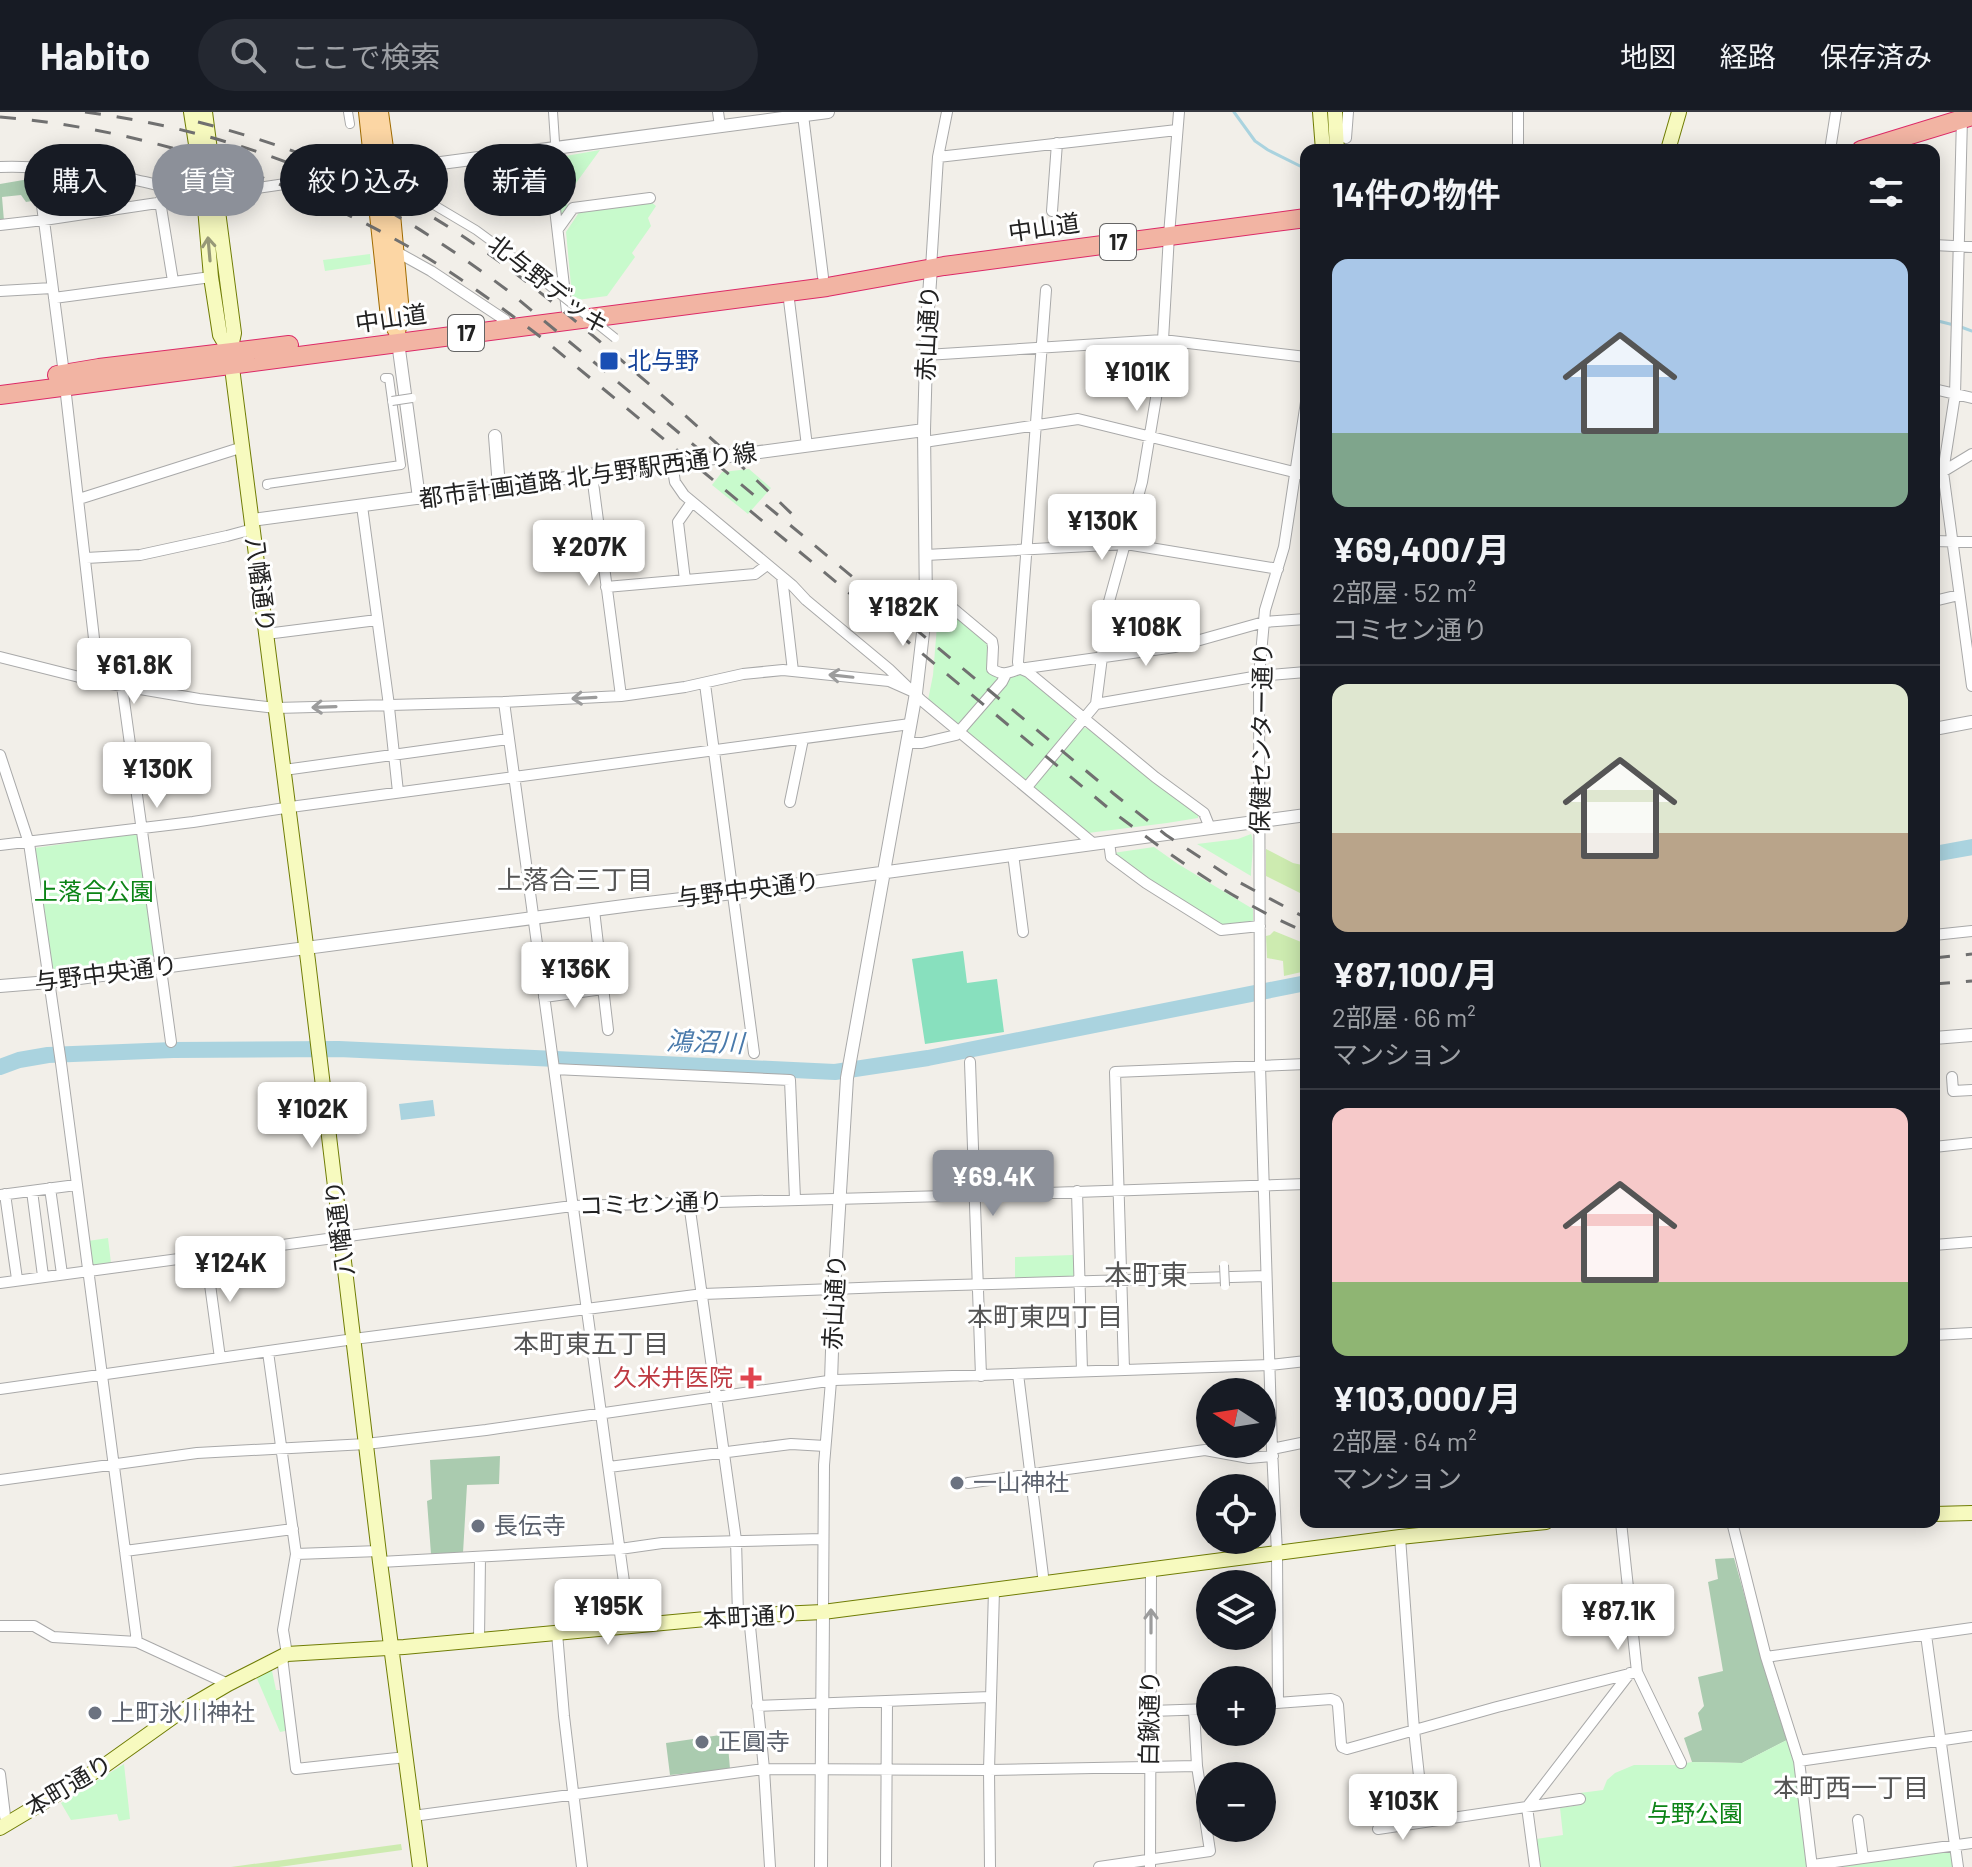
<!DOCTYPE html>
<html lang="ja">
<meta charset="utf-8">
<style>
:root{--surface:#171b24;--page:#242831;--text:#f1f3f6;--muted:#9ea1a6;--line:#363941;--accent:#8c9099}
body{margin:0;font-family:Barlow,"Noto Sans JP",sans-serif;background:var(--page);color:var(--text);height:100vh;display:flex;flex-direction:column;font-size:30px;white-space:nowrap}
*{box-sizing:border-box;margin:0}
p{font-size:26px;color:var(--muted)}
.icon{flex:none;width:44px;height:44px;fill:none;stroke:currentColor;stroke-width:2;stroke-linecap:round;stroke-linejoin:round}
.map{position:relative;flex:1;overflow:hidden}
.details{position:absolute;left:1300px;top:32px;width:640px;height:1384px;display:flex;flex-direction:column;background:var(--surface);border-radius:16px;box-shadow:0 4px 20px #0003}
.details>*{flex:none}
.hud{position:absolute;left:24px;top:32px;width:760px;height:72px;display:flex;gap:16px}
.needle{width:52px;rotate:282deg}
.tools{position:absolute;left:1196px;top:1266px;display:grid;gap:16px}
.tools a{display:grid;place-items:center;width:80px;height:80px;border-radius:50%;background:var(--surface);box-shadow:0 4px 20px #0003;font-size:40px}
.price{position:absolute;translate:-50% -68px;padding:0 18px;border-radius:8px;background:#fff;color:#222;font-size:26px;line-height:52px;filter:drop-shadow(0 2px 4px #0008)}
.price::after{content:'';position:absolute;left:50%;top:48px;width:24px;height:18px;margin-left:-12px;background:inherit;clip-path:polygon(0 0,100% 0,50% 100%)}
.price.selected{background:var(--accent);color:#fff}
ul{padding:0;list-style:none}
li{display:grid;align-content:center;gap:16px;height:424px;padding:0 32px}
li+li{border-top:2px solid var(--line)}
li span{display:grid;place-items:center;height:248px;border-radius:16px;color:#555}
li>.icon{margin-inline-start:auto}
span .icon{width:144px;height:144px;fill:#fffc;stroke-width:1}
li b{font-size:34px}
h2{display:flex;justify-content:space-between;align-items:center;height:96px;padding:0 32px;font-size:34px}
.tag{padding:0 28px;border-radius:36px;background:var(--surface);box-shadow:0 4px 20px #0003;font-size:28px;line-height:72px}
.tag.selected{background:var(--accent);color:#fff}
header{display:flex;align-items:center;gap:48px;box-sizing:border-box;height:112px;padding:0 40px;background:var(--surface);border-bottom:2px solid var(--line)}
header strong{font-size:38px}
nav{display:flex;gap:44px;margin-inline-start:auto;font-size:28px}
.search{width:560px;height:72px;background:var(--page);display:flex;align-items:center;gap:20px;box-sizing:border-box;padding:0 28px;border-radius:44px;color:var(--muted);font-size:30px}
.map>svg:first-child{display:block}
.grass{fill:#cdebb0}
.cemetery{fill:#aacbaf}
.park{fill:#c8facc}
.pitch{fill:#88e0be}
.water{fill:#aad3df}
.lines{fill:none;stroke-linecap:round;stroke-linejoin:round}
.stream{stroke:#aad3df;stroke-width:3}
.river{stroke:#aad3df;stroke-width:16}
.pedestrian-casing{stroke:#a9a9a9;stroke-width:10}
.minor-casing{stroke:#a9a9a9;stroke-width:12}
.tertiary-casing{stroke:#a9a9a9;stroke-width:14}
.secondary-casing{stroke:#707d05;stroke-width:16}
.primary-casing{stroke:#a06b00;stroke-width:18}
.trunk-casing{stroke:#dc2a67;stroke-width:20}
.pedestrian{stroke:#fff;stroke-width:8}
.minor{stroke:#fff;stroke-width:10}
.tertiary{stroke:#fff;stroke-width:12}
.secondary{stroke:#f7fabf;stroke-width:14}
.primary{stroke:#fcd6a4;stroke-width:16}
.trunk{stroke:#f2b4a3;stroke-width:18}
.rail{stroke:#707070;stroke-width:3;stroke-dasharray:16 16;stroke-linecap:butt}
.pedestrian-bridge-casing{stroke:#a9a9a9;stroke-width:10;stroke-linecap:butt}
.pedestrian-bridge{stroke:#fff;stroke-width:8}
.oneway{stroke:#979978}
.oneway2{stroke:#9c9c9c}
.transit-dot{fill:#1a4fb4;stroke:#fff;stroke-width:3}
.health-dot{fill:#e0444e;stroke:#fff;stroke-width:3}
.worship-dot{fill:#6b7280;stroke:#fff;stroke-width:3}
.labels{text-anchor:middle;stroke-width:6;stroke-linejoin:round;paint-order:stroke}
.shield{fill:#fff;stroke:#646464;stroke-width:2}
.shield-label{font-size:22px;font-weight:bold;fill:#222}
.street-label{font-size:24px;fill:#222;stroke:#fff}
.transit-label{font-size:24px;fill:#164399;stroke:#fff;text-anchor:start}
.park-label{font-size:24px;fill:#0c8416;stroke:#fff}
.health-label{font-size:24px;fill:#be3a42;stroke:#fff;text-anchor:end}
.worship-label{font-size:24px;fill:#5b616d;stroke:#fff;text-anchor:start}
.neighbourhood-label{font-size:26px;fill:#555;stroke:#fff}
.water-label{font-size:26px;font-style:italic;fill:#4a7aab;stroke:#fff}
.quarter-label{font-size:28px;fill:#555;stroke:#fff}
</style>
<header>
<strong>Habito</strong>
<div class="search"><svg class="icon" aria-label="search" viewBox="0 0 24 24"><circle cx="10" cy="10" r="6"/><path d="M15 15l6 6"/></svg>ここで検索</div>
<nav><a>地図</a><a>経路</a><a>保存済み</a></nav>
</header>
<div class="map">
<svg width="1972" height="1755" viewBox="0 0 1972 1755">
<rect width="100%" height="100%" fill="#f2efe9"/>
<path class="grass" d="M1266,737L1293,751L1302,753V749H1306V784L1266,764Z
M1274,819L1306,832V859L1284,864L1283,849L1267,846L1266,824L1270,823Z
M401,1732L402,1738L279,1755H231Z"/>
<path class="cemetery" d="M35,66L38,88L26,90L21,83L2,85L4,109H0V72Z
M500,1344L499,1372L467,1373L463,1441L431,1442L427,1389L432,1387L430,1348Z
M1734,1446L1773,1586L1787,1628L1742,1651L1692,1650L1684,1626L1702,1618L1698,1601L1704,1594L1698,1565L1723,1559L1708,1470L1718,1467L1715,1447Z
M727,1622L730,1657L670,1663L666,1631Z"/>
<path class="park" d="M600,38L563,89L569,94L561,106L554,46Z
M649,88L656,94L648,106L651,114L632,141L635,145L607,184L577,188L572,184L566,120L580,99Z
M370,142L371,152L325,159L323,148Z
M749,357L771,376L748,402L712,373L722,360Z
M939,489L985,528L990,536L989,560L1011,564L1022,562L1073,604C1076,612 1080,615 1089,617L1139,659L1198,703V706L1167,711L1088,721L928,588L933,563Z
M138,721L154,844L53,859L35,736Z
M1251,722C1255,730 1251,753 1251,764L1197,732L1238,727Z
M1154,735L1178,752L1253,797V812L1222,816L1181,792L1113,741Z
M108,1126L111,1151L91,1153L88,1129Z
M1073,1143L1076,1145L1077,1165L1015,1169V1145Z
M271,1554L276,1578H284L290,1618L280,1620L255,1562Z
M1787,1628L1794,1647L1807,1755H1540L1536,1727L1563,1723L1560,1696L1581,1693L1580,1681L1603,1678L1607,1668L1615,1661L1634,1653H1675L1692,1650L1742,1651Z
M124,1652L130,1707L119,1709L117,1702L71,1708L61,1691Z
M1948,1738L1951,1740L1953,1755H1826Z"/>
<path class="pitch" d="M963,839L967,871L997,867L1004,920L925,932L912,847Z"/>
<path class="water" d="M433,988L435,1004L401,1008L399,992Z"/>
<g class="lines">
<path class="stream" d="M1234,0L1255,29L1268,38L1306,57
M1934,208L1954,213
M1961,215L1972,219"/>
<path class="river" d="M1934,742L1972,735
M0,955L19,948L48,943L173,938L339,937L835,960L928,946L1306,871"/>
<g class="pedestrian-casing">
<path id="pedestrian" d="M348,0L350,12
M553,0L555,30
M267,373V372L401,353L389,266H385"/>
</g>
<g class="minor-casing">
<path id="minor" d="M718,0L720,14
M803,3L823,165
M1962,6L1955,283L1943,360L1972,574
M1346,26L1348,0
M548,37L568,208
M1518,38V0
M1830,38L1836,0
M938,45L1177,18
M0,55C45,54 92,59 136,68C148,71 161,73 172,78L176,87
M37,55L64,262
M216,82L374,59
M160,89L173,169
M1052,99L1057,31
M0,113L44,108L204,84
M558,117L573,96L650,86
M1934,133L1972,135
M395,139L431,159L505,208
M931,156L938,45L947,0
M0,179L52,176
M788,180L807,334
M54,186L211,165
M926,243L1163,228L1306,245
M65,274L99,570
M1934,277L1972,286
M924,330L1078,307L1306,363
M672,352L675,370L684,383L792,473L806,488L889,557L921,588L1094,732
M592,363L621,584
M1934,365L1972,342
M79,387L243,335
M362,394L388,586L398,680
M1934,429L1972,430
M926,443L1126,432L1278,457
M86,446L140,443L227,424L253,417
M782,465L793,559
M685,468L678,410L692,390
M606,475L755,462L767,453
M926,480L937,483L992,529L993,535L992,557C1003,564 1008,561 1019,557L1175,535L1264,510L1306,507
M1934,489L1959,483
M266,522L377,508
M0,545L99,570L199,587L276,596L504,590L621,584L685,575L743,562L783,558L889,569L916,581
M1019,557L1018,550L1046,178
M1021,557L1028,560L1155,665L1204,701L1210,716
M705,572L754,941
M122,574L171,930
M504,590L630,1514
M1096,592L1259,564L1306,560
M907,631H922L956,623L1002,570L1006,562
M0,643L29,731L61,951L137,1530
M284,658L508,627
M1027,675L1096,592L1102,545L1105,504L1142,370L1157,280L1163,228L1169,123L1179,0
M790,690L803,627
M1109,730L1111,745L1146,771L1221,818L1260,814
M0,733L193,710L298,694L910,612
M1013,742L1023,820
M594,798L608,918
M1934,823L1972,819
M544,885L603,877
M970,950L981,1264
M554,957L790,968L795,1087
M1952,965L1953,979L1972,978
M1934,1035L1972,1031
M50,1076L62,1162
M32,1079L43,1164
M1077,1079L1082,1259
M5,1082L17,1167
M0,1083L76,1073
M689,1091L736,1428L738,1504
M1934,1133L1972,1130
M206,1143L220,1246
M0,1171L572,1094L1018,1082L1306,1072
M1934,1223L1972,1221
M268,1240L296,1442L283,1518L287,1542
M1124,1257L1115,960L1306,952
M1018,1262L1044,1472
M0,1277L354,1227L703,1182L885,1175L1266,1164
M1272,1337L1306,1330
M609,1355L791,1332L825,1334
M0,1368L197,1341L366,1332L486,1318L835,1268L1270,1253L1306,1249
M968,1371L1205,1338L1249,1346L1273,1344
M1621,1410L1637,1560L1681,1651
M1732,1410L1766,1545L1799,1649L1812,1755
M1400,1425L1414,1618L1424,1710
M125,1439L293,1417
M296,1442L379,1439
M380,1450L620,1437L662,1431L822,1427
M823,1500L824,1353L831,1269
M749,1504L764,1657L770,1755
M0,1514H34L53,1525L137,1530L228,1572
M557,1521L564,1604L582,1755
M1926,1523L1958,1755
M479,1528L480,1445
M282,1545L296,1657L406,1645
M1766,1545L1972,1516
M1278,1591L1277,1441L1272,1337L1260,954L1259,564L1265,498L1284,435L1306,290
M1262,1592L1331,1587L1336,1589L1338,1593L1341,1632L1342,1635L1347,1637L1497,1595L1637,1560
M757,1594L990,1585
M1151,1599L1210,1597
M1799,1649L1972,1624
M0,1662L6,1712
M413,1704L764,1657L989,1658L1197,1654
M1858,1708L1863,1746
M1378,1717L1580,1687
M1813,1753L1972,1731
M886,1755L887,1589
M990,1755L989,1658L994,1478
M1099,1755L1210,1739L1197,1654L1194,1598
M1150,1755L1151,1457
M1535,1755L1527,1695L1630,1561"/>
</g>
<g class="tertiary-casing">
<path id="tertiary" d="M388,58L828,0
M398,230L419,386
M495,324L499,375
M252,408L924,318
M1934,617L1972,610
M0,874L49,870L639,792L733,781L1306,703
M1934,926L1972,923
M831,1269L834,1178L847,966L916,581L926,495L924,318L927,211L931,156
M821,1755L823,1500"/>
</g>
<g class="secondary-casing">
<path id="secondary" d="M191,0L204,84L211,165L220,223L230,240
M205,0L234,221L230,240L308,849L380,1450L420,1755
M1320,0L1323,38
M1335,0L1337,38
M1668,38L1679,0
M1934,1402L1972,1401
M0,1716L104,1654L177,1602L228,1572L287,1542L404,1535L738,1504L823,1500L1400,1425L1546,1410"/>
</g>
<g class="primary-casing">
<path id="primary" d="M367,0L389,205L397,220
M380,0L388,58L401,201L397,220L398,230"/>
</g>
<g class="trunk-casing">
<path id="trunk" d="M1861,38L1972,4
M57,263L99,256L289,233
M0,283L827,175L944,154L1306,106"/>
</g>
<use href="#pedestrian" class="pedestrian"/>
<use href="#minor" class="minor"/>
<use href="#tertiary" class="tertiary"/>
<use href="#secondary" class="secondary"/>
<use href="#primary" class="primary"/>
<use href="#trunk" class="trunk"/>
<path class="rail" d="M85,0C189,14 293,44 385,97C428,121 468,149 507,178L1114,682L1166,723L1233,767L1306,806
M0,5C146,17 290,66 416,139C460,165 501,195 542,226L1113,700C1174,746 1236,791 1306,820
M198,10C261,26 321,47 380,76C474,123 556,191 635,260C690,307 745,356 797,407
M1934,846L1972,842
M1934,872L1972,869"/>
<g class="pedestrian-bridge-casing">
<path id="pedestrian-bridge" d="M354,51L434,93L476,118L521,151L615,226
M392,289L412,286
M1224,1153L1225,1174"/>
</g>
<use href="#pedestrian-bridge" class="pedestrian-bridge"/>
</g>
<defs><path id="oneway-shaft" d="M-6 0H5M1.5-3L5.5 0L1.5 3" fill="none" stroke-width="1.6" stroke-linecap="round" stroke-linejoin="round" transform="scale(2)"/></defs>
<use class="oneway" href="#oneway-shaft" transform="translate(209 137) rotate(-95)"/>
<g class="oneway2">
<use href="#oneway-shaft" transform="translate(841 564) rotate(-174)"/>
<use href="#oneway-shaft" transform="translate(584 586) rotate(177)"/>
<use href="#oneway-shaft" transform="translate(324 595) rotate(178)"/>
<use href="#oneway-shaft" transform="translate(1151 1509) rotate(-90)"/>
</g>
<rect class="transit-dot" x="599" y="239" width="20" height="20" rx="4"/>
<path class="health-dot" d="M747 1254h8v8h8v8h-8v8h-8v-8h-8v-8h8z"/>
<g class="worship-dot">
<circle cx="957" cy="1371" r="8"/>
<circle cx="478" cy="1414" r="8"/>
<circle cx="95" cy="1601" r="8"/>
<circle cx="702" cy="1630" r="8"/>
</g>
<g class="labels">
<g class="shield">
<rect x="1100" y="112" width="36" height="36" rx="6"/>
<rect x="448" y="203" width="36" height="36" rx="6"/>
</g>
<g class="shield-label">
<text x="1118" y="138">17</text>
<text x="466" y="229">17</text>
</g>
<g class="street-label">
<text transform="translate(1044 116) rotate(-8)" y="8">中山道</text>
<text transform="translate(548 173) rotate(38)" y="8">北与野デッキ</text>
<text transform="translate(391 207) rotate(-8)" y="8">中山道</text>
<text transform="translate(928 221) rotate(-87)" y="8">赤山通り</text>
<text transform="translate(588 364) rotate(-8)" y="8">都市計画道路 北与野駅西通り線</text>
<text transform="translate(260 473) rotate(83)" y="8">八幡通り</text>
<text transform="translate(1262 626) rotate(-89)" y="8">保健センター通り</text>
<text transform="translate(748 778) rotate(-7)" y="8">与野中央通り</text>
<text transform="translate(106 862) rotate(-7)" y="8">与野中央通り</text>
<text transform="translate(651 1092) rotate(-2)" y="8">コミセン通り</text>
<text transform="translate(340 1116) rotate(-97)" y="8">八幡通り</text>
<text transform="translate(835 1190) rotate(-87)" y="8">赤山通り</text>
<text transform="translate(751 1505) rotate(-3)" y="8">本町通り</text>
<text transform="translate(1150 1606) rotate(-89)" y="8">白鍬通り</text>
<text transform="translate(69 1674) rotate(-31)" y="8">本町通り</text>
</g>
<g class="transit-label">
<text x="627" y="257">北与野</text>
</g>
<g class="park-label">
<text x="94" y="788">上落合公園</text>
<text x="1695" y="1710">与野公園</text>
</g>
<g class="health-label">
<text x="733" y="1274">久米井医院</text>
</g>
<g class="worship-label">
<text x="973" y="1379">一山神社</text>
<text x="494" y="1422">長伝寺</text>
<text x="111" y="1609">上町氷川神社</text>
<text x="718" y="1638">正圓寺</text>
</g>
<g class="neighbourhood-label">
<text x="575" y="777">上落合三丁目</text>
<text x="1045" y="1214">本町東四丁目</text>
<text x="591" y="1241">本町東五丁目</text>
<text x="1851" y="1685">本町西一丁目</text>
</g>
<g class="water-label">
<text transform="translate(705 930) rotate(2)" y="9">鴻沼川</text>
</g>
<g class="quarter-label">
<text x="1146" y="1173">本町東</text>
</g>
</g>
</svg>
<div class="tools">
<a><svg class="needle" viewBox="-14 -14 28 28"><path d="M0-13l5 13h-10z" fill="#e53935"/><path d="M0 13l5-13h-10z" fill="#9ea1a6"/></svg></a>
<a><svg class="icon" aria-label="locate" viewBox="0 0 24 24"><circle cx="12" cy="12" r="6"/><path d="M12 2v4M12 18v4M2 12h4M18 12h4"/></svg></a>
<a><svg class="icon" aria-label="layers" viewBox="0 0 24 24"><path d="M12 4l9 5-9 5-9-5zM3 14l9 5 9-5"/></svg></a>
<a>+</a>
<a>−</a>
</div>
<b class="price" style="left:1137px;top:301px">¥101K</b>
<b class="price" style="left:1102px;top:450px">¥130K</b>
<b class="price" style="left:589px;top:476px">¥207K</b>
<b class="price" style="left:903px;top:536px">¥182K</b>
<b class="price" style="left:1146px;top:556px">¥108K</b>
<b class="price" style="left:134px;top:594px">¥61.8K</b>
<b class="price" style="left:157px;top:698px">¥130K</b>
<b class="price" style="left:575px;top:898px">¥136K</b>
<b class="price" style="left:312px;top:1038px">¥102K</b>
<b class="price selected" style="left:993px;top:1106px">¥69.4K</b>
<b class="price" style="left:230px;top:1192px">¥124K</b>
<b class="price" style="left:608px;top:1535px">¥195K</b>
<b class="price" style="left:1618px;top:1540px">¥87.1K</b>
<b class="price" style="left:1403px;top:1730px">¥103K</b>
<div class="hud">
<a class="tag">購入</a>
<a class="tag selected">賃貸</a>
<a class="tag">絞り込み</a>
<a class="tag">新着</a>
</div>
<section class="details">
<h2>14件の物件<svg class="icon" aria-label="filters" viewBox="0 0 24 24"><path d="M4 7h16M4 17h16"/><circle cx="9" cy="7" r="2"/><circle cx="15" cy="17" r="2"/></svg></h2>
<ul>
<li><span style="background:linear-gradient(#a9c7e8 70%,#7fa58c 0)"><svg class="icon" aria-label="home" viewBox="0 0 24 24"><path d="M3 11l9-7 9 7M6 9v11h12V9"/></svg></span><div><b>¥69,400/月</b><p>2部屋 · 52 m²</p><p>コミセン通り</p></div></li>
<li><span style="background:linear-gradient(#dfe7d0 60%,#b9a48a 0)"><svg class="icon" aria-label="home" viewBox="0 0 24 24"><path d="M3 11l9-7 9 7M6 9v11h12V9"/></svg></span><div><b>¥87,100/月</b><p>2部屋 · 66 m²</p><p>マンション</p></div></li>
<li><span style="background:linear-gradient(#f6c9c9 70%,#8fb573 0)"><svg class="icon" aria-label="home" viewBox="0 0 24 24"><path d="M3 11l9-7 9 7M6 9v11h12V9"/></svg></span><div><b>¥103,000/月</b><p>2部屋 · 64 m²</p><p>マンション</p></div></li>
</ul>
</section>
</div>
